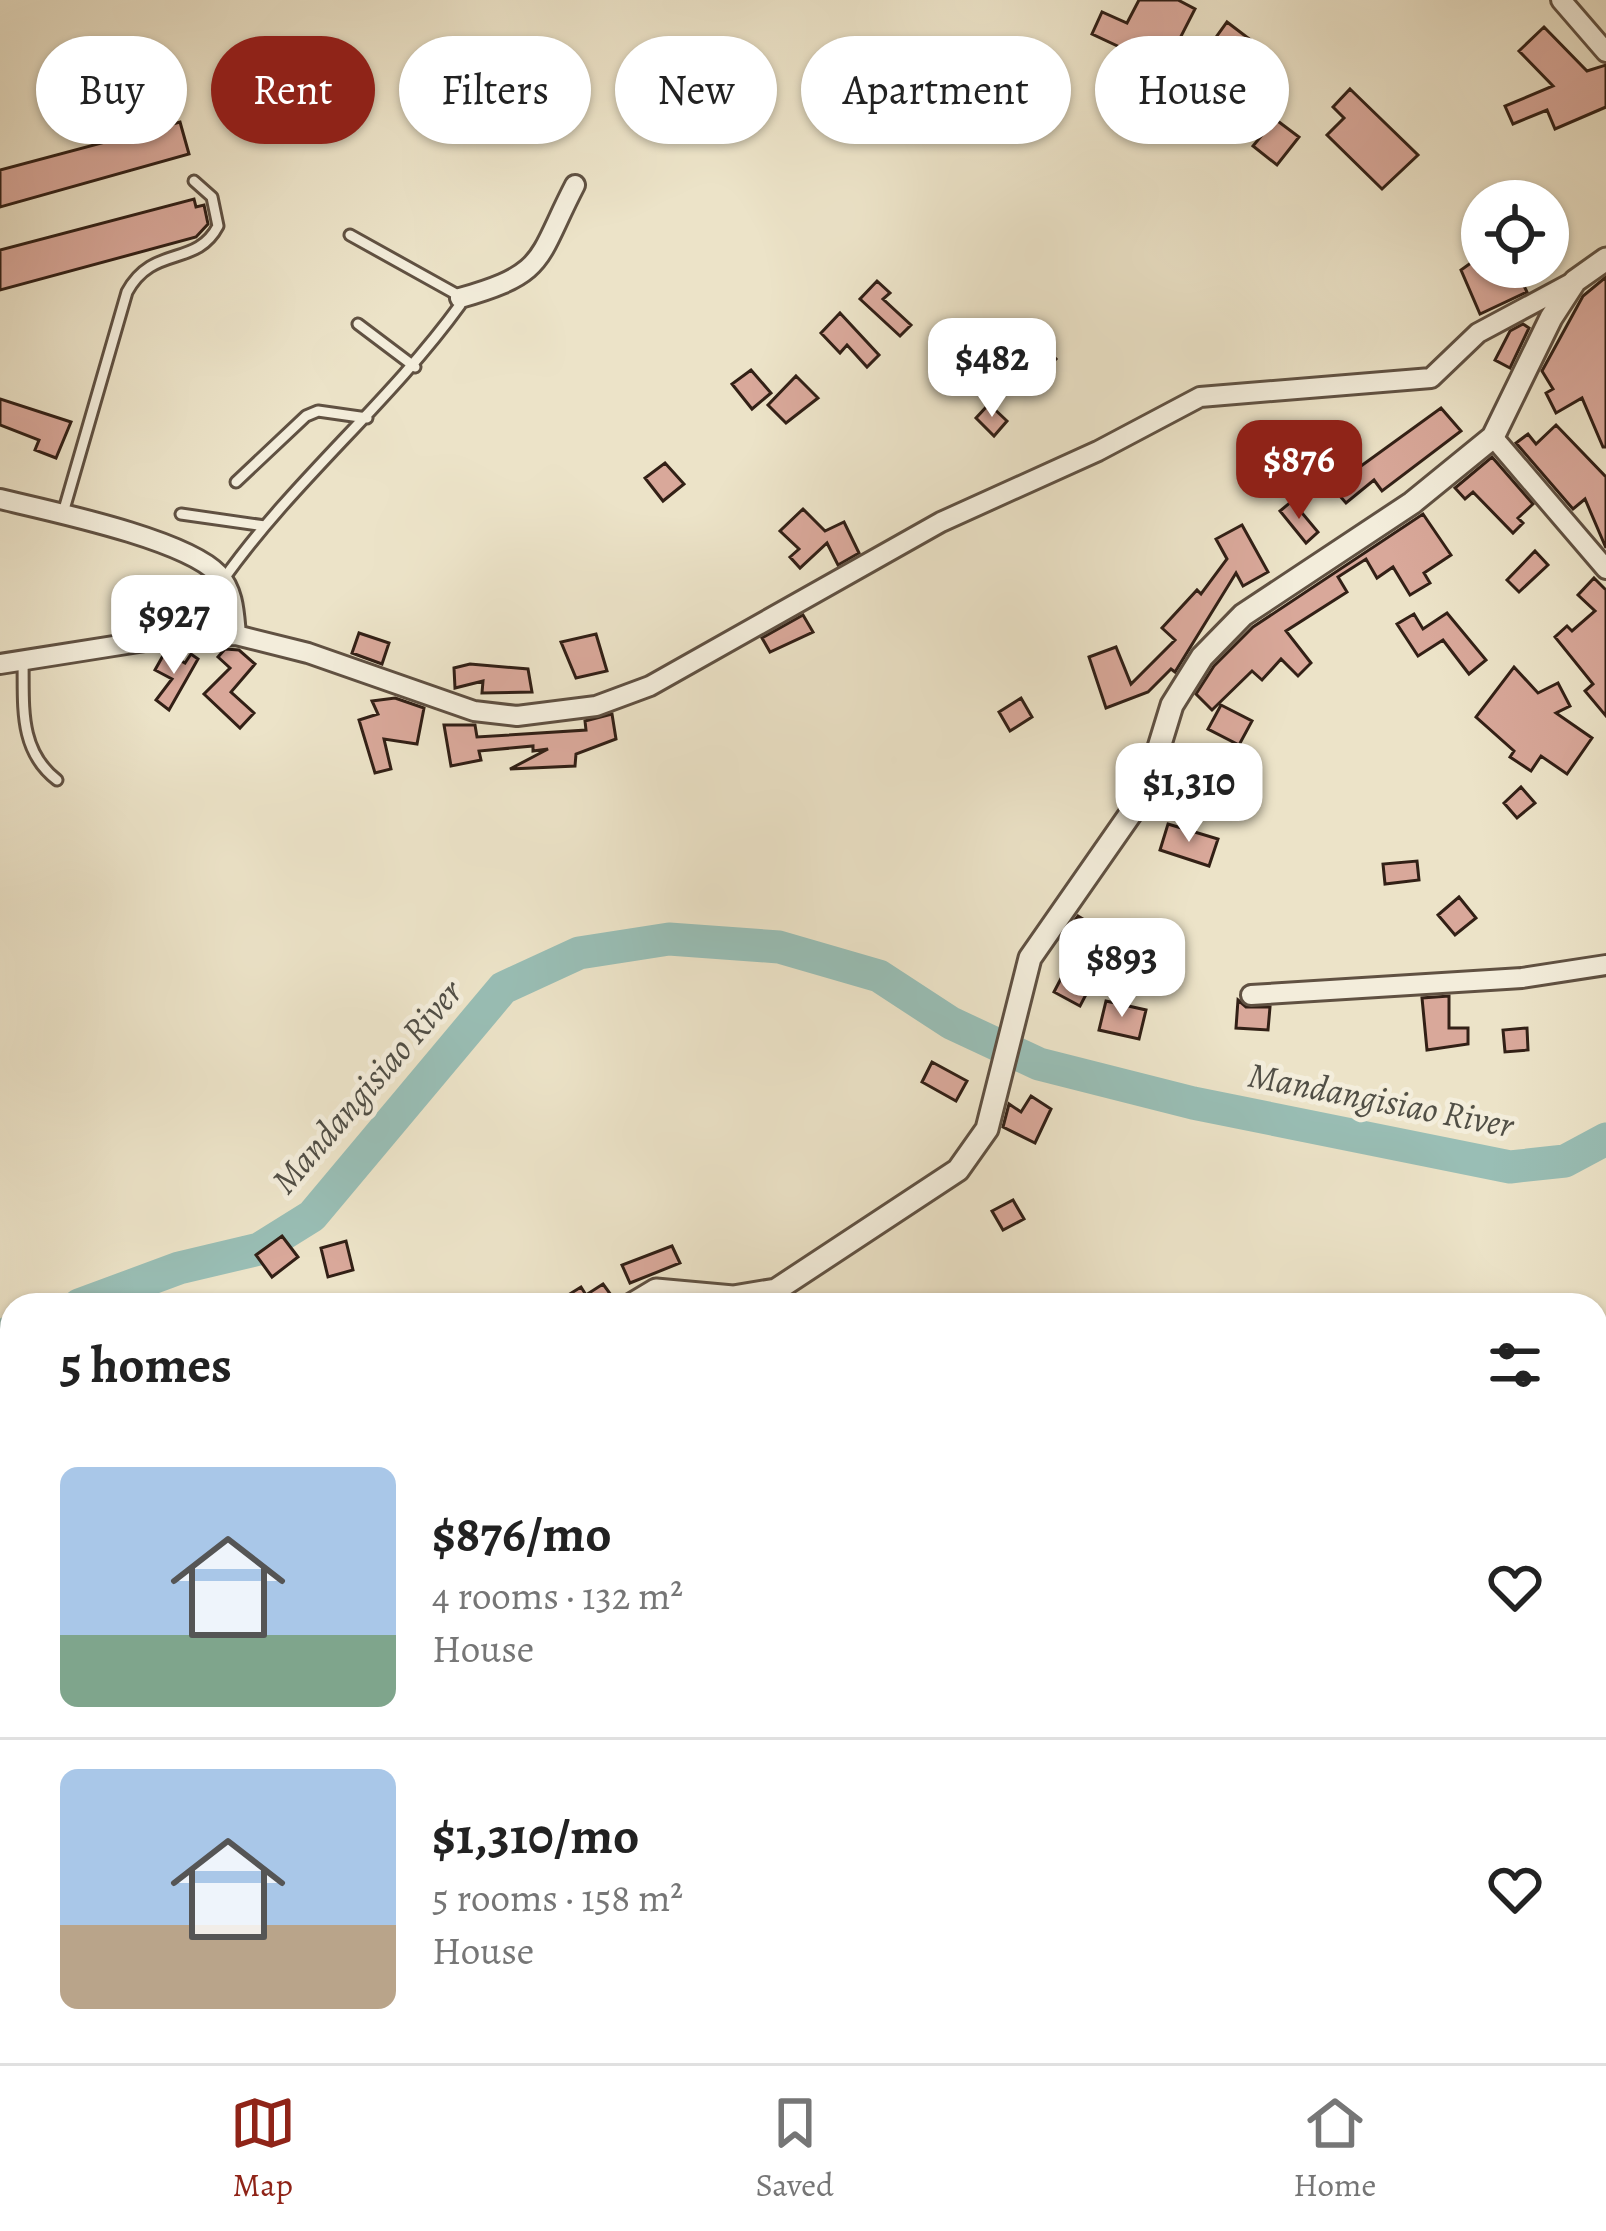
<!DOCTYPE html>
<meta charset="utf-8">
<style>
:root{--surface:#fff;--page:#f2f2f2;--text:#222;--muted:#767676;--line:#e0e0e0;--accent:#8f2418}
body{margin:0;font-family:Alegreya,serif;background:var(--page);color:var(--text);height:100vh;display:flex;flex-direction:column;font-size:45px;white-space:nowrap}
*{box-sizing:border-box;margin:0}
p{font-size:39px;color:var(--muted)}
.icon{flex:none;width:66px;height:66px;fill:none;stroke:currentColor;stroke-width:2;stroke-linecap:round;stroke-linejoin:round}
.map{position:relative;flex:1;overflow:hidden}
.sheet{position:absolute;left:0px;top:1293px;width:1608px;height:771px;display:flex;flex-direction:column;background:var(--surface);border-radius:36px 36px 0 0;box-shadow:0 3px 9px #0004}
.sheet>*{flex:none}
.hud{position:absolute;left:36px;top:36px;width:1536px;height:108px;display:flex;gap:24px}
.fabs{position:absolute;left:1461px;top:180px;display:grid;gap:24px}
.fabs a{display:grid;place-items:center;width:108px;height:108px;border-radius:50%;background:var(--surface);box-shadow:0 3px 9px #0004;font-size:60px}
.price{position:absolute;translate:-50% -102px;padding:0 27px;border-radius:24px;background:#fff;color:#222;font-size:39px;line-height:78px;filter:drop-shadow(0 3px 6px #0008)}
.price::after{content:'';position:absolute;left:50%;top:72px;width:36px;height:27px;margin-left:-18px;background:inherit;clip-path:polygon(0 0,100% 0,50% 100%)}
.price.selected{background:var(--accent);color:#fff}
ul{padding:0;list-style:none}
li{display:flex;align-items:center;gap:36px;height:300px;padding:0 60px}
li+li{border-top:3px solid var(--line)}
li span{display:grid;place-items:center;flex:none;width:336px;height:240px;border-radius:18px;color:#555}
li>.icon{margin-inline-start:auto}
span .icon{width:144px;height:144px;fill:#fffc;stroke-width:1}
li b{font-size:51px}
h2{display:flex;justify-content:space-between;align-items:center;height:144px;padding:0 60px;font-size:51px}
.chip{padding:0 42px;border-radius:54px;background:var(--surface);box-shadow:0 3px 9px #0004;font-size:42px;line-height:108px}
.chip.selected{background:var(--accent);color:#fff}
.tab-bar{display:flex;justify-content:space-around;align-items:center;height:168px;border-top:3px solid var(--line);background:var(--surface);font-size:33px;color:var(--muted)}
.tab-bar a{display:grid;justify-items:center;gap:6px}
.tab-bar .selected{color:var(--accent)}
.map>svg:first-child{display:block}
.lines{fill:none;stroke-linecap:round;stroke-linejoin:round}
.river{stroke:#99beb5;stroke-width:33}
.building{fill:#d9a89a;stroke:#322016;stroke-width:3}
.service-casing{stroke:#605142;stroke-width:15}
.minor-casing{stroke:#605142;stroke-width:24}
.tertiary-casing{stroke:#605142;stroke-width:27}
.service{stroke:#f3eddb;stroke-width:9}
.minor{stroke:#f3eddb;stroke-width:18}
.tertiary{stroke:#f3eddb;stroke-width:21}
.labels{text-anchor:middle;stroke-width:10;stroke-linejoin:round;paint-order:stroke}
.water-label{font-size:36px;font-style:italic;fill:#514f46;stroke:#f3eddb}
</style>
<div class="map">
<svg width="1606" height="2063" viewBox="0 0 1606 2063">
<rect width="100%" height="100%" fill="#ece3c8"/>
<filter id="stains"><feTurbulence type="fractalNoise" baseFrequency=".00167" numOctaves="4"/><feColorMatrix values="0 0 0 0 .2 0 0 0 0 .09 0 0 0 0 .02 0 0 0 .5 -.17"/></filter>
<radialGradient id="worn" r=".72"><stop offset=".6" stop-color="#630" stop-opacity="0"/><stop offset="1" stop-color="#630" stop-opacity=".3"/></radialGradient>
<g class="lines">
<path class="river" d="M79,1305L179,1268L259,1249L312,1216L503,988L579,953L669,939L779,947L879,976L951,1023L1039,1064L1193,1103L1510,1167L1565,1161L1606,1139
M0,1337L12,1331"/>
</g>
<path class="building" d="M1139,0H1178L1195,9L1176,46L1182,49L1171,71L1092,34L1102,12L1127,23Z
M1227,22L1252,41L1223,79L1199,61Z
M1544,27L1587,71L1606,65V107L1555,129L1547,110L1513,124L1505,106L1553,86L1519,51Z
M1350,89L1418,155L1382,189L1327,135L1344,118L1333,107Z
M1275,119L1299,137L1277,165L1253,146Z
M180,122L189,154L0,207V170Z
M194,199L196,207L204,205L208,224L196,237L0,290V250Z
M1482,255V267H1515L1527,292L1480,314L1461,270Z
M1606,277V447H1603L1582,398L1556,413L1546,393L1553,389L1542,371L1583,296Z
M877,281L890,293L883,299L911,325L900,336L860,299Z
M840,313L879,355L867,367L847,345L840,353L821,333Z
M1523,324L1529,328L1510,368L1495,360L1510,331Z
M1040,343L1056,359L1038,376L1022,360Z
M751,370L771,393L752,409L732,384Z
M796,376L818,398L786,423L768,405Z
M0,399L71,422L56,458L35,450L39,440L0,425Z
M989,404L1007,421L994,436L976,418Z
M1441,408L1461,431L1382,491L1374,480L1346,503L1332,487Z
M1556,425L1606,477V548L1585,499L1573,509L1516,443L1528,434L1536,444Z
M1492,457L1533,504L1518,518L1523,523L1513,533L1473,492L1465,499L1455,488Z
M665,463L684,484L663,501L645,478Z
M1292,501L1318,532L1306,543L1280,511Z
M803,509L825,531L844,522L859,553L838,565L827,543L800,568L790,557L799,549L780,531Z
M1423,514L1451,555L1424,573L1430,583L1410,595L1393,567L1377,578L1366,559L1338,577L1347,592L1286,631L1311,663L1298,676L1281,659L1262,680L1252,671L1212,710L1196,694L1214,666L1253,627Z
M1242,525L1268,572L1243,586L1236,573L1175,672L1171,669L1148,692L1106,708L1089,657L1116,647L1131,684L1175,640L1162,628L1197,590L1201,594L1227,559L1216,539Z
M1535,551L1548,565L1519,592L1507,580Z
M1594,578L1606,590V716L1585,691L1593,684L1555,637L1567,626L1572,631L1595,611L1578,595Z
M1447,613L1486,660L1469,674L1443,640L1418,656L1397,624L1414,614L1423,629Z
M803,615L813,632L770,652L762,638Z
M359,633L389,643L382,664L352,653Z
M596,634L607,671L576,678L561,642Z
M225,649L239,650L255,664L231,692L254,713L240,728L204,694L230,668L218,657Z
M165,652L185,663L191,654L198,659L169,710L156,700L172,679L155,670Z
M470,664L528,669L532,692L482,693L483,681L455,688L454,668Z
M1514,667L1538,693L1558,683L1570,706L1556,713L1592,738L1567,774L1541,756L1531,771L1510,757L1514,751L1476,717Z
M395,698L424,708L417,744L384,739L391,769L375,773L359,720L378,714L372,701Z
M1021,698L1032,717L1010,731L999,712Z
M1221,705L1252,721L1239,745L1208,729Z
M612,714L616,739L576,754L575,766L510,769L548,749L533,751V746L479,751L481,760L451,766L444,725H475L477,737L586,730L585,721Z
M1521,787L1535,803L1517,818L1504,803Z
M1168,824L1218,839L1209,866L1160,850Z
M1417,861L1419,880L1385,884L1383,864Z
M1459,897L1476,918L1455,935L1438,915Z
M1078,916L1112,937L1113,943L1080,1006L1054,992L1079,944L1063,936Z
M1118,945L1150,958L1138,985L1112,974Z
M1449,996V1028H1468V1044L1427,1050L1422,998Z
M1238,1000L1246,1007H1270L1268,1030L1236,1028Z
M1106,1001L1146,1010L1139,1039L1099,1030Z
M1527,1028L1528,1050L1505,1052L1503,1030Z
M932,1062L967,1081L956,1101L922,1082Z
M1031,1096L1051,1109L1035,1143L1003,1127L1009,1104L1021,1112Z
M1013,1200L1024,1219L1003,1230L992,1211Z
M282,1236L298,1257L272,1277L256,1255Z
M346,1241L353,1270L328,1277L321,1248Z
M672,1246L680,1263L630,1283L622,1265Z
M603,1284L614,1299L605,1305H552L581,1287L586,1295Z"/>
<g class="lines">
<g class="service-casing">
<path id="service" d="M358,324L415,367
M236,482L306,416L318,411L367,418
M63,513L127,292C153,244 196,268 218,226L212,197L194,181
M181,514L265,526
M223,580C293,481 389,403 460,305L456,294L350,235
M23,660C24,705 18,750 57,780"/>
</g>
<g class="minor-casing">
<path id="minor" d="M1561,0L1606,52
M460,298C548,273 536,260 575,185
M1493,437L1606,569
M0,499C50,511 185,539 218,574C234,591 234,614 236,635
M0,664L158,639L236,635L308,653L474,711L517,716L596,706L650,686L941,522L1098,451L1200,397L1431,378L1478,333L1575,281
M1251,995L1522,978L1606,965
M0,1423L12,1419"/>
</g>
<g class="tertiary-casing">
<path id="tertiary" d="M631,1305L656,1290L733,1297L776,1290L958,1170L987,1129L1030,958L1145,793L1172,705L1202,657L1243,615L1412,503L1493,437L1551,318L1575,281L1606,259
M0,1581L12,1585"/>
</g>
<use href="#service" class="service"/>
<use href="#minor" class="minor"/>
<use href="#tertiary" class="tertiary"/>
</g>
<g class="labels">
<g class="water-label">
<text transform="translate(366 1086) rotate(-49)" y="13">Mandangisiao River</text>
<text transform="translate(1381 1099) rotate(11)" y="13">Mandangisiao River</text>
</g>
</g>
<rect width="100%" height="100%" filter="url(#stains)"/>
<rect width="100%" height="100%" fill="url(#worn)"/>
</svg>
<div class="fabs">
<a><svg class="icon" aria-label="locate" viewBox="0 0 24 24"><circle cx="12" cy="12" r="6"/><path d="M12 2v4M12 18v4M2 12h4M18 12h4"/></svg></a>
</div>
<b class="price" style="left:992px;top:420px">$482</b>
<b class="price selected" style="left:1299px;top:522px">$876</b>
<b class="price" style="left:174px;top:677px">$927</b>
<b class="price" style="left:1189px;top:845px">$1,310</b>
<b class="price" style="left:1122px;top:1020px">$893</b>
<div class="hud">
<a class="chip">Buy</a>
<a class="chip selected">Rent</a>
<a class="chip">Filters</a>
<a class="chip">New</a>
<a class="chip">Apartment</a>
<a class="chip">House</a>
</div>
<section class="sheet">
<h2>5 homes<svg class="icon" aria-label="filters" viewBox="0 0 24 24"><path d="M4 7h16M4 17h16"/><circle cx="9" cy="7" r="2"/><circle cx="15" cy="17" r="2"/></svg></h2>
<ul>
<li><span style="background:linear-gradient(#a9c7e8 70%,#7fa58c 0)"><svg class="icon" aria-label="home" viewBox="0 0 24 24"><path d="M3 11l9-7 9 7M6 9v11h12V9"/></svg></span><div><b>$876/mo</b><p>4 rooms · 132 m²</p><p>House</p></div><svg class="icon" aria-label="heart" viewBox="0 0 24 24"><path d="M12 20l-8-8c-3-5 5-10 8-4 3-6 11-1 8 4z"/></svg></li>
<li><span style="background:linear-gradient(#a9c7e8 65%,#b9a48a 0)"><svg class="icon" aria-label="home" viewBox="0 0 24 24"><path d="M3 11l9-7 9 7M6 9v11h12V9"/></svg></span><div><b>$1,310/mo</b><p>5 rooms · 158 m²</p><p>House</p></div><svg class="icon" aria-label="heart" viewBox="0 0 24 24"><path d="M12 20l-8-8c-3-5 5-10 8-4 3-6 11-1 8 4z"/></svg></li>
</ul>
</section>
</div>
<nav class="tab-bar">
<a class="selected"><svg class="icon" aria-label="map" viewBox="0 0 24 24"><path d="M3 6l6-2 6 2 6-2v14l-6 2-6-2-6 2zM9 4v14M15 6v14"/></svg>Map</a>
<a><svg class="icon" aria-label="saved" viewBox="0 0 24 24"><path d="M7 4h10v16l-5-4-5 4z"/></svg>Saved</a>
<a><svg class="icon" aria-label="home" viewBox="0 0 24 24"><path d="M3 11l9-7 9 7M6 9v11h12V9"/></svg>Home</a>
</nav>
